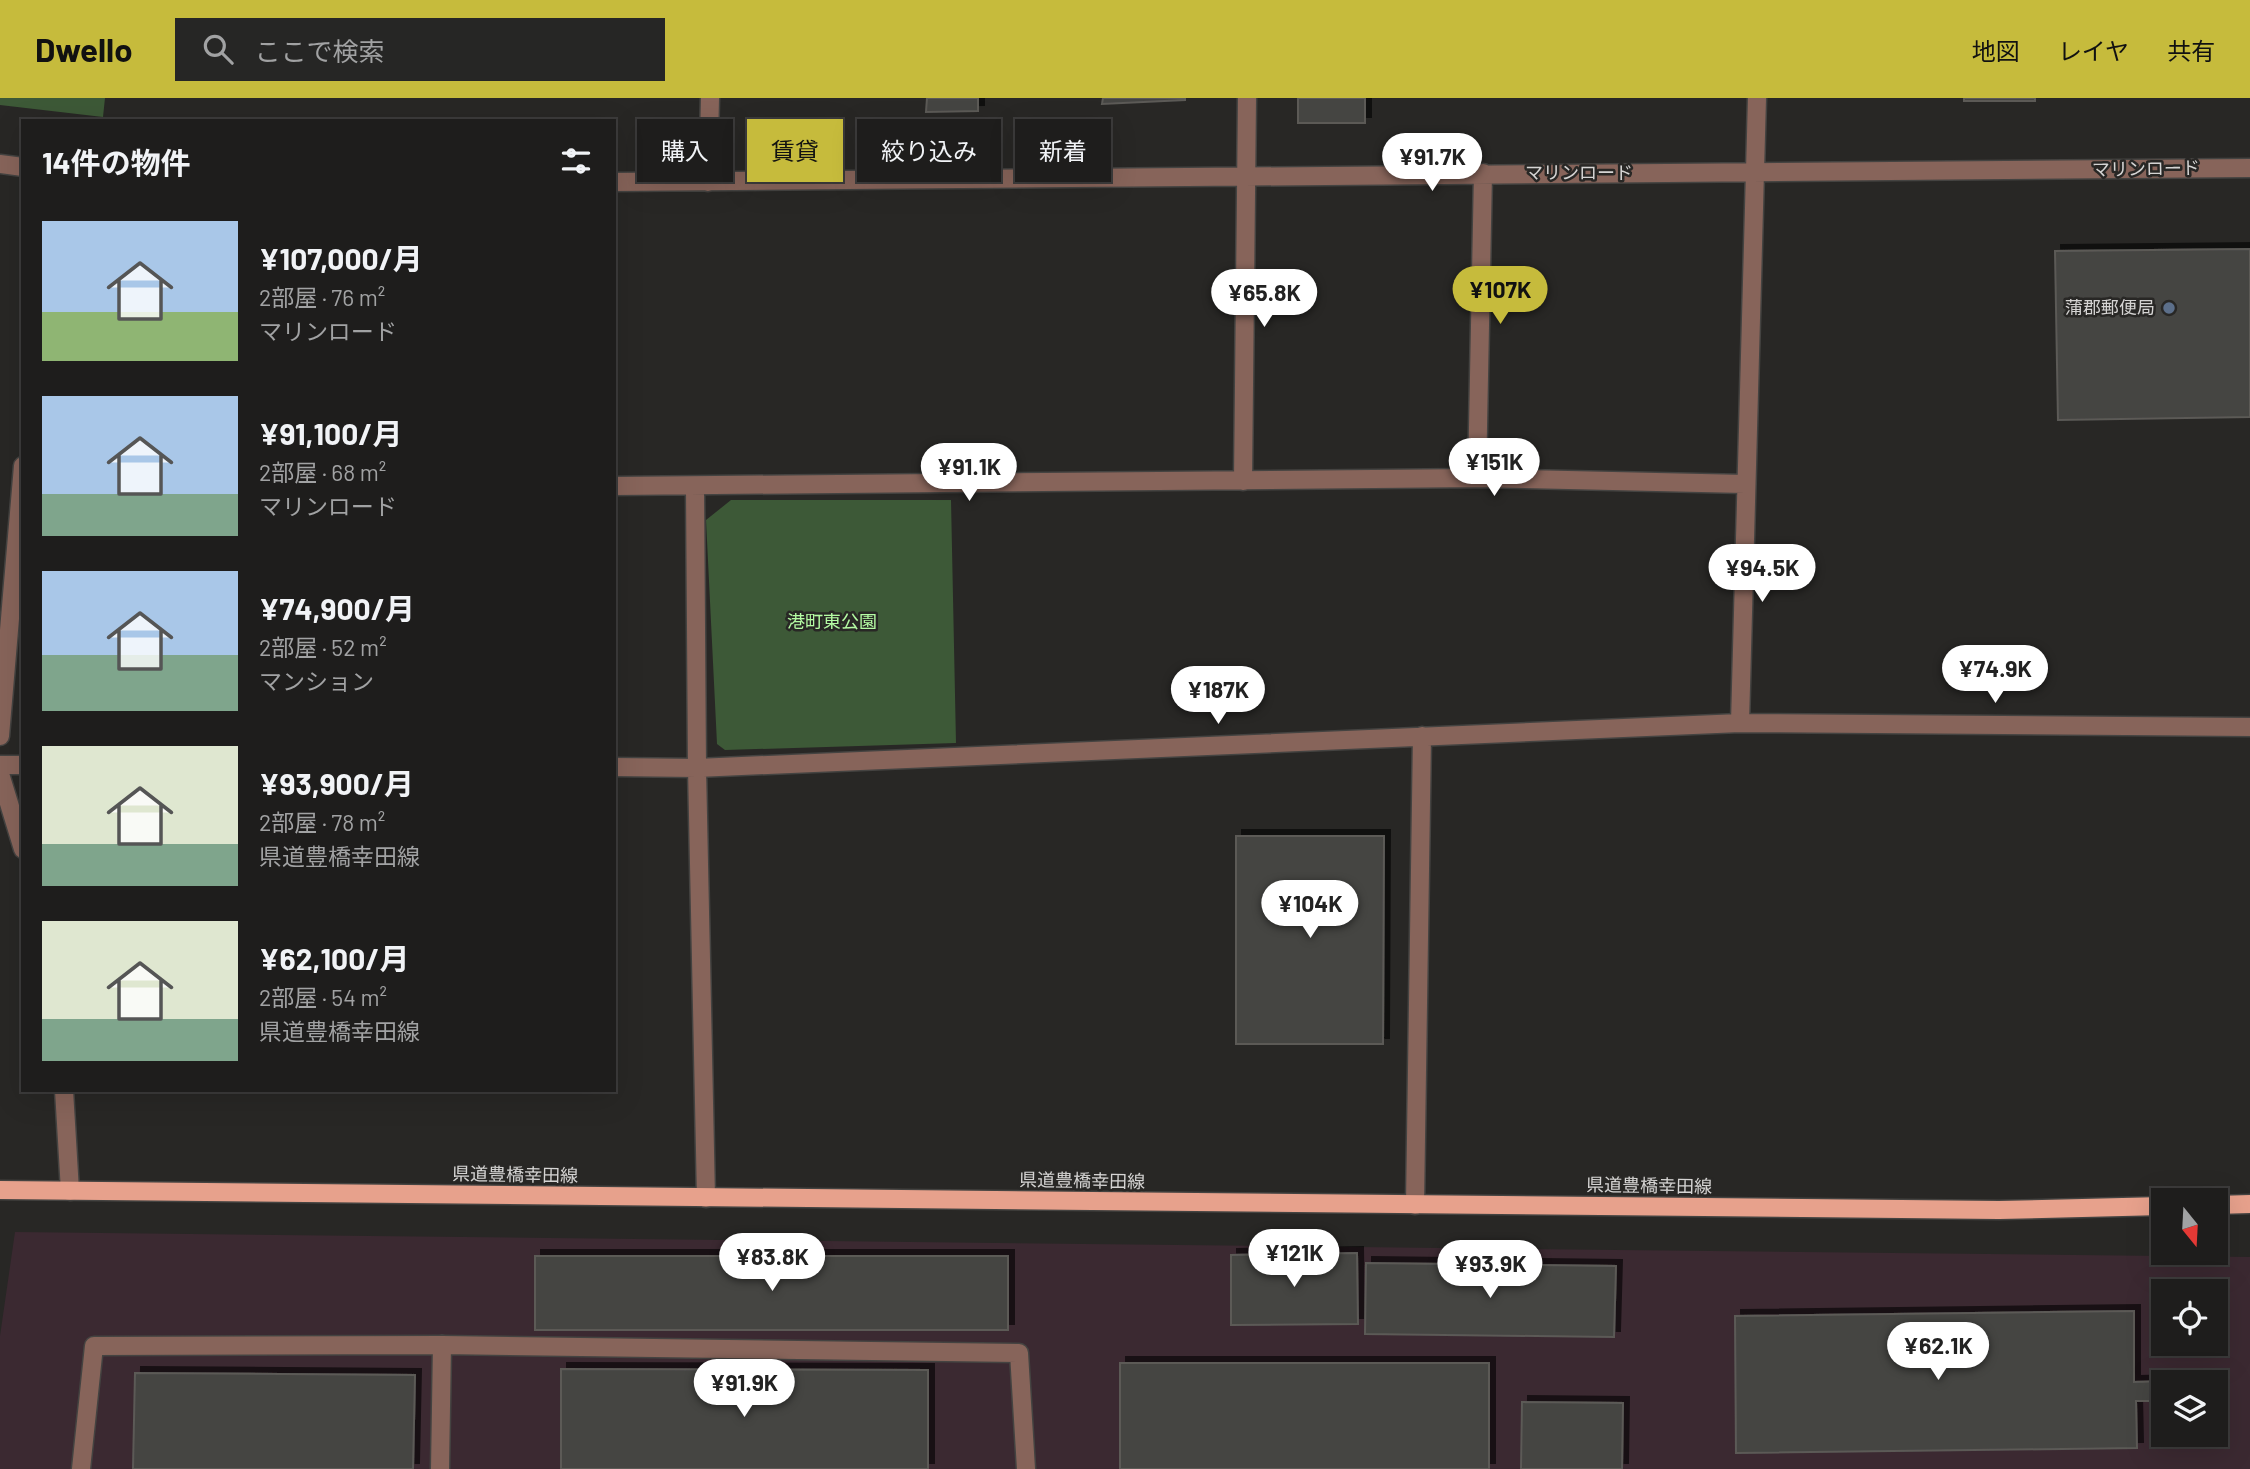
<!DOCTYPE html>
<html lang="ja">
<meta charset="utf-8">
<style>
:root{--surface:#1e1d1c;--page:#262625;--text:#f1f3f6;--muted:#a1a2a3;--line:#3c3b3b;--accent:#c6bb3c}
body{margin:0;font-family:Barlow,"Noto Sans JP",sans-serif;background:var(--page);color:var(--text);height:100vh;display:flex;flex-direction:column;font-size:26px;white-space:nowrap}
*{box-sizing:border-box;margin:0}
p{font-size:23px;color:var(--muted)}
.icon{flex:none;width:38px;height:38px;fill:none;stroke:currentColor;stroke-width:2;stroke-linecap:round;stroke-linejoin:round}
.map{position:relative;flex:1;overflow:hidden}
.side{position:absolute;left:21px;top:21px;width:595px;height:973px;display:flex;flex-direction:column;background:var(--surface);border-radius:0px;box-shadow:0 7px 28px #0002,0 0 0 2px var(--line)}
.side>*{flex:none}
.guide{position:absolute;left:637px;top:21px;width:665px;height:63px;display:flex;gap:14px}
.needle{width:46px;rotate:162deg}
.tools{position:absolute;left:2151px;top:1090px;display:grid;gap:14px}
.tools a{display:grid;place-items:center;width:77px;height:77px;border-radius:0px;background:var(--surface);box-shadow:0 7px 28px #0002,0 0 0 2px var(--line);font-size:35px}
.price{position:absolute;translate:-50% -60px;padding:0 16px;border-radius:24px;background:#fff;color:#222;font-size:23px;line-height:46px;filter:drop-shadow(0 2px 4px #0008)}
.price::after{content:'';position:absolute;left:50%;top:42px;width:21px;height:16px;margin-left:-10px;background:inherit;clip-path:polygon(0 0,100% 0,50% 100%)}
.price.on{background:var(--accent);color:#111}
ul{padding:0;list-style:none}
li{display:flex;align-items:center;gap:21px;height:175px;padding:0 21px}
li span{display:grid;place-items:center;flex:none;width:196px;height:140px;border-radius:0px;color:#555}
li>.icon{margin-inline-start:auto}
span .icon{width:84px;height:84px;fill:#fffc;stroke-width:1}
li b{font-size:30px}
h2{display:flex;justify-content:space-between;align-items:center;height:84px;padding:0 21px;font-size:30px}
.chip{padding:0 24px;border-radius:0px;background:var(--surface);box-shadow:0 7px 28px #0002,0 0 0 2px var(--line);font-size:24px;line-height:63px}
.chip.on{background:var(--accent);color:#111}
header{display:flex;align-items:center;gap:42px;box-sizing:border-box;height:98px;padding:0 35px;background:var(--accent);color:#111}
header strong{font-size:33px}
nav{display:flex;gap:38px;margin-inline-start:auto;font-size:24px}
.search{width:490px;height:63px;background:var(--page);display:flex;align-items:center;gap:18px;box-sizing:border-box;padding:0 24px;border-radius:0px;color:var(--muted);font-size:26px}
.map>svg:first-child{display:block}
.industrial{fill:#3b2931;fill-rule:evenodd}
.green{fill:#3d5937}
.building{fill:#454442;stroke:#5b5a57;stroke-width:2;filter:url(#shadow)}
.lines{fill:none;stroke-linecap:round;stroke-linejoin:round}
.minor-casing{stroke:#444341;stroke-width:21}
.major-casing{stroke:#444341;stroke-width:21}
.minor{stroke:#87645a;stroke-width:18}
.major{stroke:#e7a18c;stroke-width:18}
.service-dot{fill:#5c6f8a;stroke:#282725;stroke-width:2.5}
.labels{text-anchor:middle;stroke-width:5;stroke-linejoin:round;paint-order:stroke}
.street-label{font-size:18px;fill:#d5d4d3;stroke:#282725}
.poi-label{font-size:18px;fill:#d5d4d3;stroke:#282725;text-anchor:end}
.park-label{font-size:18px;fill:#b4fba3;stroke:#282725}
</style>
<header>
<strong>Dwello</strong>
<div class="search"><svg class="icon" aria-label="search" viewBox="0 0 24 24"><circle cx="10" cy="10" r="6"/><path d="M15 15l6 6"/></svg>ここで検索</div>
<nav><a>地図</a><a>レイヤ</a><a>共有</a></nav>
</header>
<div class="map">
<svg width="2250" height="1371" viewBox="0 0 2250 1371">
<defs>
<filter id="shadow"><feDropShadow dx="6" dy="-6" stdDeviation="0" flood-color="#0009"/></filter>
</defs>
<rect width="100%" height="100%" fill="#282725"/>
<path class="industrial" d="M15,1134L2250,1159V1371H0V1238ZM2163,1194H2216V1246H2163ZM2163,1284H2216V1337H2163Z"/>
<path class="green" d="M0,0H105L103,19L0,7Z
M731,402H951L956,645L725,652L717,646L706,422Z"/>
<path class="building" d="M927,0H978V13L926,14Z
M1103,0H1185V2L1102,6Z
M1298,0H1365V25H1298Z
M1964,0H2035V3H1964Z
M2250,151V319L2058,322L2055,153Z
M1236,738H1384L1383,946H1236Z
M1357,1155L1358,1226L1231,1227V1157Z
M535,1158H1008V1232H535Z
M1366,1165L1616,1168L1614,1239L1365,1236Z
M2134,1213V1284L2204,1282V1284H2163V1303H2136L2137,1350L1736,1355L1735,1218Z
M1120,1265H1489V1371H1120Z
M561,1271L928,1272V1371H561Z
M135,1275L415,1277L413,1371H133Z
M1522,1304L1623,1305L1622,1371H1521Z"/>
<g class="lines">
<g class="minor-casing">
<path id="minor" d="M0,66L23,69
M614,84L2250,70
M708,84L710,0
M1477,380L1483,75
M1243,383L1247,0
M614,388L1477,380L1745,386
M695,388L697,670L706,1100
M1740,625L1757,0
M0,638L23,368
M0,667H23
M614,669L697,670L1740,625L2250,629
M0,676L23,751
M64,992L70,1093
M1415,1107L1422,638
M81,1371L94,1248L442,1247L1019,1255L1026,1371
M440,1371L442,1247"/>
</g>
<g class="major-casing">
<path id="major" d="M0,1092L1999,1112L2163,1108
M2216,1107L2250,1106"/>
</g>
<use href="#minor" class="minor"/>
<use href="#major" class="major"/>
</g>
<circle class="service-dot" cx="2169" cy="210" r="7"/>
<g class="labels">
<g class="street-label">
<text transform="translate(2146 71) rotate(-1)" y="6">マリンロード</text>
<text x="1579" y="81">マリンロード</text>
<text transform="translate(515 1077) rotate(1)" y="6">県道豊橋幸田線</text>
<text transform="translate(1082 1083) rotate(1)" y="6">県道豊橋幸田線</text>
<text transform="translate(1649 1088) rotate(1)" y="6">県道豊橋幸田線</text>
</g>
<g class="poi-label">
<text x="2155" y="216">蒲郡郵便局</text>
</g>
<g class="park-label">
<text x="832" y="530">港町東公園</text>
</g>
</g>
</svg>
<div class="tools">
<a><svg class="needle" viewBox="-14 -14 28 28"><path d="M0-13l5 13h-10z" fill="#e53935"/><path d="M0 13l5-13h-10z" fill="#a1a2a3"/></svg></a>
<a><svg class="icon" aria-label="locate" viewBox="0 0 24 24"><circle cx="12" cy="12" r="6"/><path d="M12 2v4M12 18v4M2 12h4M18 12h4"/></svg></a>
<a><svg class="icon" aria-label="layers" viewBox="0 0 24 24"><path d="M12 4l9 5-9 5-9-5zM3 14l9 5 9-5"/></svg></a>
</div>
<b class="price" style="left:1432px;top:95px">¥91.7K</b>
<b class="price on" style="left:1500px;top:228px">¥107K</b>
<b class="price" style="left:1264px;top:231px">¥65.8K</b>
<b class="price" style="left:1494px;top:400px">¥151K</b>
<b class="price" style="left:969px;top:405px">¥91.1K</b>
<b class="price" style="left:1762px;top:506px">¥94.5K</b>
<b class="price" style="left:1995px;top:607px">¥74.9K</b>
<b class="price" style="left:1218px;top:628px">¥187K</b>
<b class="price" style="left:1310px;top:842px">¥104K</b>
<b class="price" style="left:1294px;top:1191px">¥121K</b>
<b class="price" style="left:772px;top:1195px">¥83.8K</b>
<b class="price" style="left:1490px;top:1202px">¥93.9K</b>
<b class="price" style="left:1938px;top:1284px">¥62.1K</b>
<b class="price" style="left:744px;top:1321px">¥91.9K</b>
<div class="guide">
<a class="chip">購入</a>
<a class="chip on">賃貸</a>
<a class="chip">絞り込み</a>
<a class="chip">新着</a>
</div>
<section class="side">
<h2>14件の物件<svg class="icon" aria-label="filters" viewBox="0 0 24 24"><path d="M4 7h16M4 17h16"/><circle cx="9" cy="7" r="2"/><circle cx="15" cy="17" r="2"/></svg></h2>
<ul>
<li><span style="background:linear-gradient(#a9c7e8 65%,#8fb573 0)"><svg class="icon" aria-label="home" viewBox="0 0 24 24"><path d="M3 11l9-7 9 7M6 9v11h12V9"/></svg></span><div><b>¥107,000/月</b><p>2部屋 · 76 m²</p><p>マリンロード</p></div></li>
<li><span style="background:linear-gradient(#a9c7e8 70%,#7fa58c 0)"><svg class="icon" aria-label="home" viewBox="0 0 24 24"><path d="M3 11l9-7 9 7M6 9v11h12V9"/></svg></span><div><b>¥91,100/月</b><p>2部屋 · 68 m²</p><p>マリンロード</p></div></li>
<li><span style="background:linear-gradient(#a9c7e8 60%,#7fa58c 0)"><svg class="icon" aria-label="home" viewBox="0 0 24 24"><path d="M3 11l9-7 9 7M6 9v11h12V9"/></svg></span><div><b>¥74,900/月</b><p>2部屋 · 52 m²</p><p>マンション</p></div></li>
<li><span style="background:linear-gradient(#dfe7d0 70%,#7fa58c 0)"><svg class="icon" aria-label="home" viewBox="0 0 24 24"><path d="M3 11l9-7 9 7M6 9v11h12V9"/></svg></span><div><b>¥93,900/月</b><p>2部屋 · 78 m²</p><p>県道豊橋幸田線</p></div></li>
<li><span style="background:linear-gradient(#dfe7d0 70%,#7fa58c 0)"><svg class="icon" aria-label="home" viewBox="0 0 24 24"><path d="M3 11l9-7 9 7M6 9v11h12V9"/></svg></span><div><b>¥62,100/月</b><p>2部屋 · 54 m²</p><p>県道豊橋幸田線</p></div></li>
</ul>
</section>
</div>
